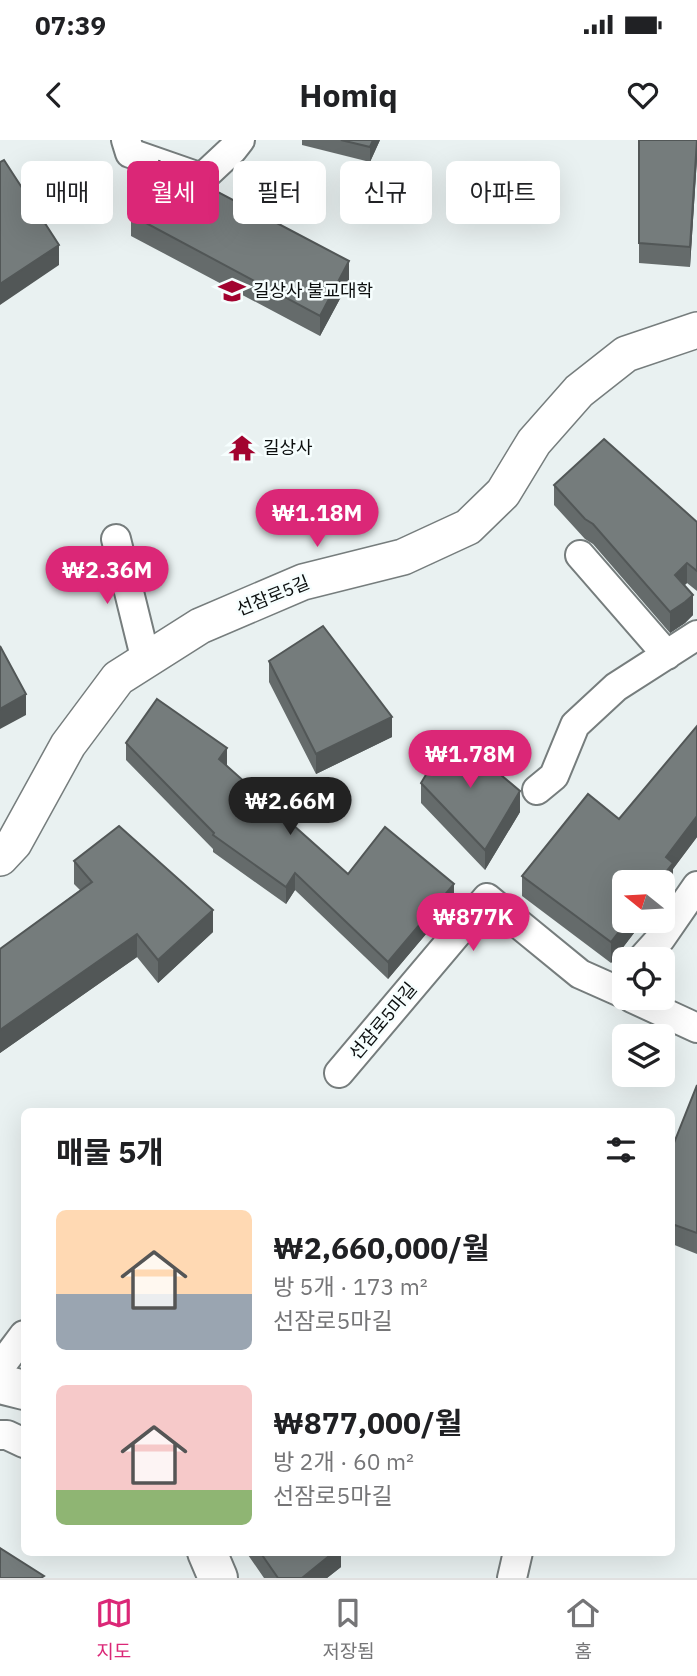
<!DOCTYPE html>
<html lang="ko">
<meta charset="utf-8">
<style>
:root{--surface:#fff;--page:#f2f2f2;--text:#202124;--muted:#757577;--line:#e0e0e0;--accent:#db2777}
body{margin:0;font-family:"IBM Plex Sans","Noto Sans KR",sans-serif;background:var(--page);color:var(--text);height:100vh;display:flex;flex-direction:column;font-size:26px;white-space:nowrap}
*{box-sizing:border-box;margin:0}
p{font-size:23px;color:var(--muted)}
.icon{flex:none;width:38px;height:38px;fill:none;stroke:currentColor;stroke-width:2;stroke-linecap:round;stroke-linejoin:round}
.map{position:relative;flex:1;overflow:hidden}
.side{position:absolute;left:21px;top:968px;width:654px;height:448px;display:flex;flex-direction:column;background:var(--surface);border-radius:10px;box-shadow:0 7px 28px #0002}
.side>*{flex:none}
.hud{position:absolute;left:21px;top:21px;width:656px;height:63px;display:flex;gap:14px}
.needle{width:46px;rotate:288deg}
.fabs{position:absolute;left:612px;top:730px;display:grid;gap:14px}
.fabs a{display:grid;place-items:center;width:63px;height:63px;border-radius:10px;background:var(--surface);box-shadow:0 7px 28px #0002;font-size:35px}
.price{position:absolute;translate:-50% -60px;padding:0 16px;border-radius:24px;background:var(--accent);color:#fff;font-size:23px;line-height:46px;filter:drop-shadow(0 2px 4px #0008)}
.price::after{content:'';position:absolute;left:50%;top:42px;width:21px;height:16px;margin-left:-10px;background:inherit;clip-path:polygon(0 0,100% 0,50% 100%)}
.price.selected{background:#222;color:#fff}
ul{padding:0;list-style:none}
li{display:flex;align-items:center;gap:21px;height:175px;padding:0 35px}
li span{display:grid;place-items:center;flex:none;width:196px;height:140px;border-radius:10px;color:#555}
li>.icon{margin-inline-start:auto}
span .icon{width:84px;height:84px;fill:#fffc;stroke-width:1}
li b{font-size:30px}
h2{display:flex;justify-content:space-between;align-items:center;height:84px;padding:0 35px;font-size:30px}
.chip{padding:0 24px;border-radius:10px;background:var(--surface);box-shadow:0 7px 28px #0002;font-size:24px;line-height:63px}
.chip.selected{background:var(--accent);color:#fff}
.status{display:flex;justify-content:space-between;align-items:center;height:49px;padding:0 35px;background:var(--surface);direction:ltr}
.status svg{height:19px;fill:currentColor}
header{display:flex;justify-content:space-between;align-items:center;height:91px;padding:0 35px;background:var(--surface);font-size:32px;font-weight:800}
.dock{display:flex;justify-content:space-around;align-items:center;height:98px;border-top:2px solid var(--line);background:var(--surface);font-size:19px;color:var(--muted)}
.dock a{display:grid;justify-items:center;gap:4px}
.dock .selected{color:var(--accent)}
.map>svg:first-child{display:block}
.lines{fill:none;stroke-linecap:round;stroke-linejoin:round}
.minor-casing{stroke:#767d7d;stroke-width:32}
.tertiary-casing{stroke:#767d7d;stroke-width:38}
.secondary-casing{stroke:#767d7d;stroke-width:42}
.minor{stroke:#fff;stroke-width:28}
.tertiary{stroke:#fff;stroke-width:35}
.secondary{stroke:#fff;stroke-width:38}
.wall{fill:#656b6b}
.shaded-wall{fill:#525757}
.building{fill:#757c7c;stroke:#525757;stroke-width:2}
.labels{text-anchor:middle;stroke-width:5;stroke-linejoin:round;paint-order:stroke}
.poi-label{font-size:18px;fill:#0c0f0f;stroke:#f6fefe;text-anchor:start}
.street-label{font-size:18px;fill:#0c0f0f;stroke:#f6fefe}
</style>
<div class="status"><b>07:39</b><svg viewBox="0 0 49 12"><path d="M0 12V9h3v3zM5 12V6h3v6zM10 12V3h3v9zM15 12V0h3v12zM26 1h20v11H26zM47 4h2v5h-2z"/></svg></div>
<header><svg class="icon" aria-label="back" viewBox="0 0 24 24"><path d="M15 5l-7 7 7 7"/></svg>Homiq<svg class="icon" aria-label="heart" viewBox="0 0 24 24"><path d="M12 20l-8-8c-3-5 5-10 8-4 3-6 11-1 8 4z"/></svg></header>
<div class="map">
<svg width="697" height="1438" viewBox="0 0 697 1438">
<rect width="100%" height="100%" fill="#e9f1f1"/>
<g class="lines">
<g class="minor-casing">
<path id="minor" d="M126,0L130,13L202,38L233,9L240,0
M116,399L146,521
M580,415L667,515
M537,650L554,636L575,585L616,547L697,495
M642,819L661,798L697,746
M632,858L697,888
M339,933L487,758L580,834L625,854
M0,1227L24,1195
M0,1295H7L24,1303
M512,1438L518,1412"/>
</g>
<g class="tertiary-casing">
<path id="tertiary" d="M0,718L14,703L68,605L118,538L200,486L303,442L403,417L468,387L503,353L534,302L579,251L626,214L697,190"/>
</g>
<g class="secondary-casing">
<path id="secondary" d="M0,1244L24,1250
M207,1412L218,1438"/>
</g>
<use href="#minor" class="minor"/>
<use href="#tertiary" class="tertiary"/>
<use href="#secondary" class="secondary"/>
</g>
<path class="wall" d="M302,0H380L370,22L302,5Z
M639,0L697,18L690,127L639,123Z
M131,75L349,142L320,196L131,96Z
M554,345L697,382V451L687,443L684,445L693,475L685,483L670,493L593,404L585,399L554,365Z
M269,521L392,597L316,634L269,542Z
M697,586V697L673,729V743L663,755V742L625,780H644L611,823L522,756V736L619,679Z
M126,603L227,625V626L348,734L454,761L388,839L295,750L286,764L213,712V709L126,620Z
M421,643L520,672L485,730L421,663Z
M74,721L213,792L158,843L137,817L0,913V809L80,750L74,744Z
M697,945V1114L672,1104V1008Z
M246,1412H341V1427L327,1438H264Z"/>
<path class="shaded-wall" d="M373,0H380L370,22V7Z
M697,0V18L690,127V107Z
M59,105V125L0,165V144Z
M349,121V142L320,196V176Z
M687,423V443L675,455V435Z
M693,455V475L685,483L670,493V472Z
M26,554V575L0,589V569Z
M392,577V597L316,634V614Z
M227,608V625L219,637V619Z
M520,651V672L485,730V710Z
M697,676V697L673,729V743L663,755V742H658L666,717Z
M295,733V750L286,764V747Z
M454,744V761L388,839V822Z
M213,770V792L158,843V820Z
M628,780H644L611,823V802Z
M137,794V817L0,913V890Z
M334,1412H341V1427L327,1438H302Z"/>
<path class="building" d="M341,0H373L370,7Z
M639,0H697L690,107L639,103Z
M4,20L59,105L0,144V22Z
M159,21L349,121L320,176L131,75Z
M604,299L697,382V431L687,423L675,435L693,455L685,462L670,472L593,384L585,379L554,345Z
M323,486L392,577L316,614L269,521Z
M0,506L26,554L0,569Z
M157,559L227,608L219,619L348,734L385,687L454,744L388,822L295,733L286,747L213,695L214,693L126,603Z
M697,586V676L666,717L673,723L658,742H625V780H628L611,802L522,736L588,654L619,679Z
M451,593L520,651L485,710L421,643Z
M119,686L213,770L158,820L137,794L0,890V809L92,742L74,721Z
M697,945V1093L672,1084V1008Z
M0,1408L44,1436L41,1438H0Z
M260,1412H334L302,1438H278Z"/>
<defs>
<g id="school-bare" transform="scale(2.1)"><path d="M0-5L7-2L0 1L-7-2ZM-4 1L0 2.5L4 1V4Q0 6-4 4Z" fill="#a2032f" stroke="#f6fefe" stroke-width="2.5" paint-order="stroke"/></g>
<g id="temple-bare" transform="scale(2.1)"><path d="M0-6L5-2H3V0L6.5 2.5H4V6H1.5V3h-3V6H-4V2.5H-6.5L-3 0V-2H-5Z" fill="#a2032f" stroke="#f6fefe" stroke-width="2.5" paint-order="stroke"/></g>
</defs>
<g fill-rule="evenodd">
<use href="#school-bare" x="232" y="151"/>
<use href="#temple-bare" x="242" y="308"/>
</g>
<g class="labels">
<g class="poi-label">
<text x="253" y="157">길상사 불교대학</text>
<text x="263" y="314">길상사</text>
</g>
<g class="street-label">
<text transform="translate(273 456) rotate(-22)" y="6">선잠로5길</text>
<text transform="translate(383 881) rotate(-50)" y="6">선잠로5마길</text>
</g>
</g>
</svg>
<div class="fabs">
<a><svg class="needle" viewBox="-14 -14 28 28"><path d="M0-13l5 13h-10z" fill="#e53935"/><path d="M0 13l5-13h-10z" fill="#757577"/></svg></a>
<a><svg class="icon" aria-label="locate" viewBox="0 0 24 24"><circle cx="12" cy="12" r="6"/><path d="M12 2v4M12 18v4M2 12h4M18 12h4"/></svg></a>
<a><svg class="icon" aria-label="layers" viewBox="0 0 24 24"><path d="M12 4l9 5-9 5-9-5zM3 14l9 5 9-5"/></svg></a>
</div>
<b class="price" style="left:317px;top:409px">₩1.18M</b>
<b class="price" style="left:107px;top:466px">₩2.36M</b>
<b class="price" style="left:470px;top:650px">₩1.78M</b>
<b class="price selected" style="left:290px;top:697px">₩2.66M</b>
<b class="price" style="left:473px;top:813px">₩877K</b>
<div class="hud">
<a class="chip">매매</a>
<a class="chip selected">월세</a>
<a class="chip">필터</a>
<a class="chip">신규</a>
<a class="chip">아파트</a>
</div>
<section class="side">
<h2>매물 5개<svg class="icon" aria-label="filters" viewBox="0 0 24 24"><path d="M4 7h16M4 17h16"/><circle cx="9" cy="7" r="2"/><circle cx="15" cy="17" r="2"/></svg></h2>
<ul>
<li><span style="background:linear-gradient(#ffd9b3 60%,#9aa5b1 0)"><svg class="icon" aria-label="home" viewBox="0 0 24 24"><path d="M3 11l9-7 9 7M6 9v11h12V9"/></svg></span><div><b>₩2,660,000/월</b><p>방 5개 · 173 m²</p><p>선잠로5마길</p></div></li>
<li><span style="background:linear-gradient(#f6c9c9 75%,#8fb573 0)"><svg class="icon" aria-label="home" viewBox="0 0 24 24"><path d="M3 11l9-7 9 7M6 9v11h12V9"/></svg></span><div><b>₩877,000/월</b><p>방 2개 · 60 m²</p><p>선잠로5마길</p></div></li>
</ul>
</section>
</div>
<nav class="dock">
<a class="selected"><svg class="icon" aria-label="map" viewBox="0 0 24 24"><path d="M3 6l6-2 6 2 6-2v14l-6 2-6-2-6 2zM9 4v14M15 6v14"/></svg>지도</a>
<a><svg class="icon" aria-label="saved" viewBox="0 0 24 24"><path d="M7 4h10v16l-5-4-5 4z"/></svg>저장됨</a>
<a><svg class="icon" aria-label="home" viewBox="0 0 24 24"><path d="M3 11l9-7 9 7M6 9v11h12V9"/></svg>홈</a>
</nav>
